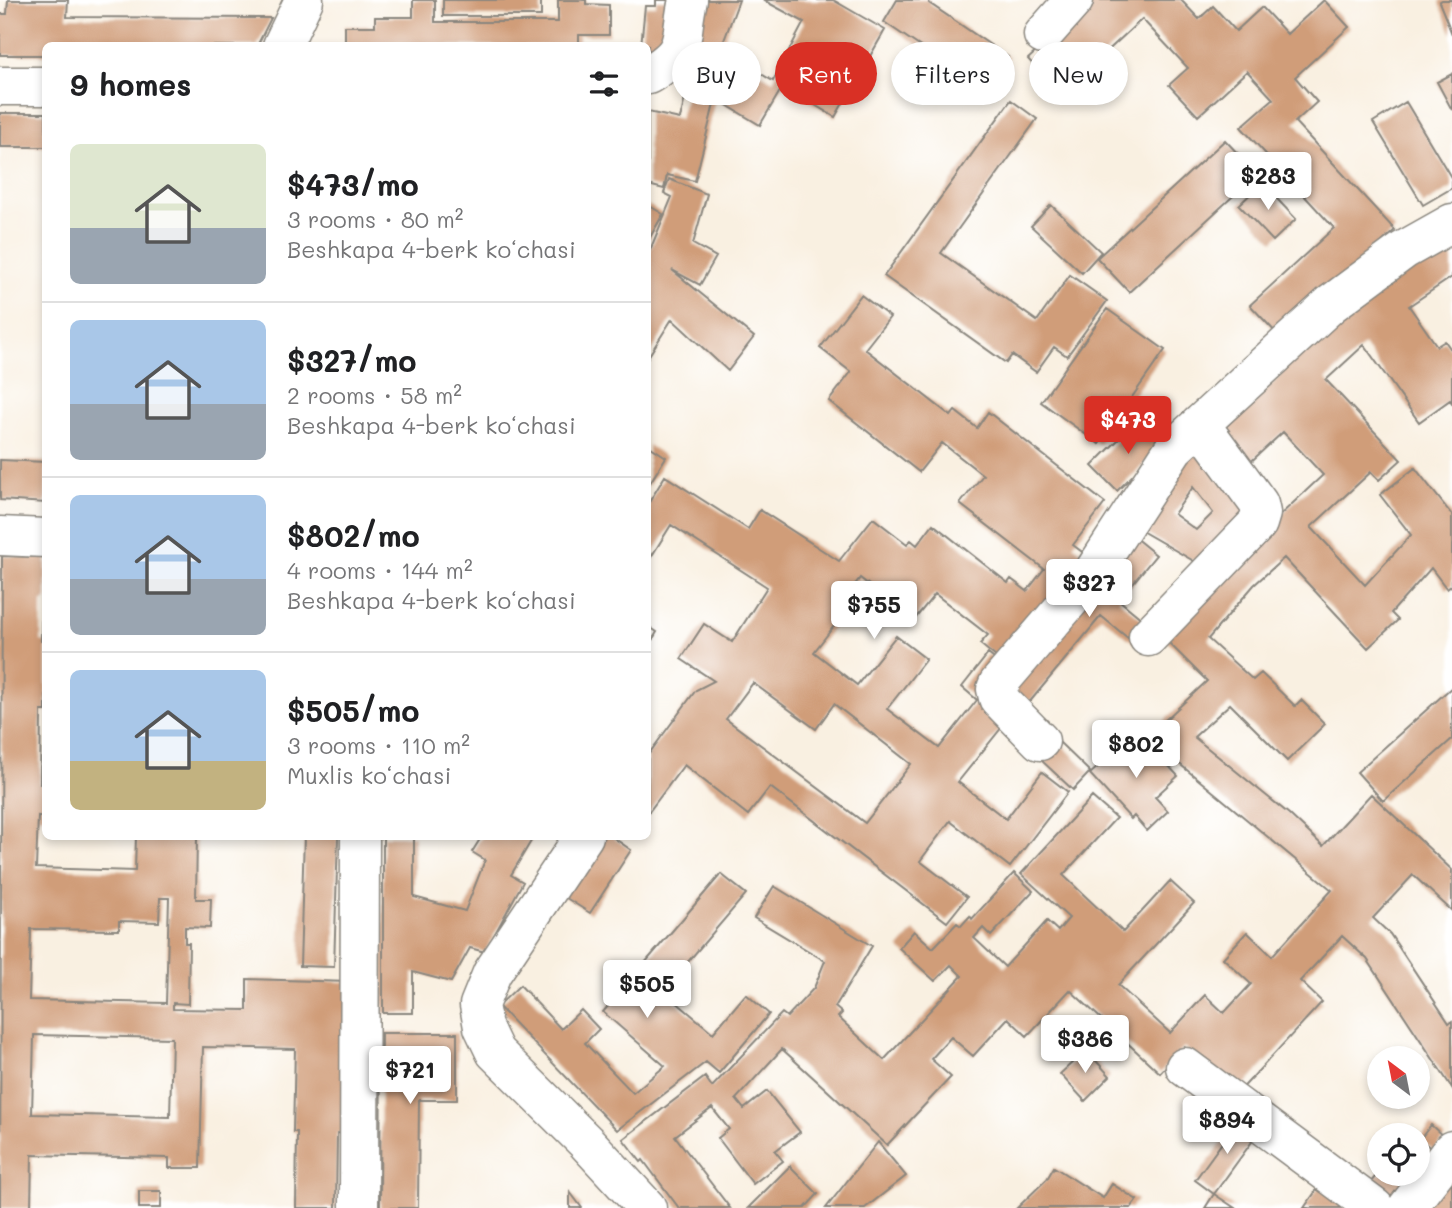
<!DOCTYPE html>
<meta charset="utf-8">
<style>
:root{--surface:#fff;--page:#f6f6f6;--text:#202124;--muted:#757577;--line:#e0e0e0;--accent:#d93025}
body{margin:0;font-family:Mali,sans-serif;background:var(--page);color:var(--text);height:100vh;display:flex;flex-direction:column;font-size:26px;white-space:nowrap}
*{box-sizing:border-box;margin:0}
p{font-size:23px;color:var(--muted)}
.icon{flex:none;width:38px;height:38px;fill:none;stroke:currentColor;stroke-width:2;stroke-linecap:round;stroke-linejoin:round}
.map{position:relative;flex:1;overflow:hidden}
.side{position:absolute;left:42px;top:42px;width:609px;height:798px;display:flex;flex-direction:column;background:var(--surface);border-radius:10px;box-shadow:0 4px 10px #0003}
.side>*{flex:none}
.guide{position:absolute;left:672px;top:42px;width:665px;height:63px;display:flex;gap:14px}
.needle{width:46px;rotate:328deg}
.controls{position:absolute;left:1367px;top:1046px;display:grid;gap:14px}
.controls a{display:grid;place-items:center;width:63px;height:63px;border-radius:50%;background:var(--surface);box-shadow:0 4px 10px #0003;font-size:35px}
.price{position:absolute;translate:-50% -60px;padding:0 16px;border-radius:7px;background:#fff;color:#222;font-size:23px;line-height:46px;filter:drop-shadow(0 2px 4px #0008)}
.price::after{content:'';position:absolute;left:50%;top:42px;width:21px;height:16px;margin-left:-10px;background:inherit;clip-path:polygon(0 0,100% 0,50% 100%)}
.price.active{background:var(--accent);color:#fff}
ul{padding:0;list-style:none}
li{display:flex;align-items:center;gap:21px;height:175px;padding:0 28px}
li+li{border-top:2px solid var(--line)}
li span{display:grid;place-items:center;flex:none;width:196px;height:140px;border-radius:10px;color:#555}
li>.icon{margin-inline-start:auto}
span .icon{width:84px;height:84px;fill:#fffc;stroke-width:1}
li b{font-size:30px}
h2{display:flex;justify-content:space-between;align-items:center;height:84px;padding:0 28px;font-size:30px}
.pill{padding:0 24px;border-radius:32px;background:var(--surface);box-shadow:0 4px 10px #0003;font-size:24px;line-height:63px}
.pill.active{background:var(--accent);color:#fff}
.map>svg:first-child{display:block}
.building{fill:#d09d79;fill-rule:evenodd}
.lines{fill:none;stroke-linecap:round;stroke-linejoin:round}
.minor-casing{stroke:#8a867e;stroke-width:41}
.minor{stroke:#fff;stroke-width:38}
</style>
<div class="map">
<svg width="1452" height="1208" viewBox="0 0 1452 1208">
<rect width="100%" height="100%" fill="#fff"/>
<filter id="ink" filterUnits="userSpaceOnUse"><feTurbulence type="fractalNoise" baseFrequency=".0143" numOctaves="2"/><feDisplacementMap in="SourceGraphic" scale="14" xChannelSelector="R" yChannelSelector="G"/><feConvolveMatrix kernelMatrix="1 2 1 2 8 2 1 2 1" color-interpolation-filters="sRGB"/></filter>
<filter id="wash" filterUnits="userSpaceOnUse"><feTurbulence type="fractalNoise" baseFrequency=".00686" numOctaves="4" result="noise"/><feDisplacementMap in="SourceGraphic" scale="28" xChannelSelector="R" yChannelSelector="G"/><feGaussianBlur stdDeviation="1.57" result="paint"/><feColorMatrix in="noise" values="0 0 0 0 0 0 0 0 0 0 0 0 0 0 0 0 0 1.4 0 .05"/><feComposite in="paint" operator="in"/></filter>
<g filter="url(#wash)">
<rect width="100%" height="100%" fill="#f9f0e1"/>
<g id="blocks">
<path class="building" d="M8,0H68L67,17L271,18L257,46H46V55H0V14H7Z
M413,0H435V22H558V0H586V4L609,5V35H579V46H345V26H375V17H413Z
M443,0H541V16H443Z
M656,0H668L664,51L648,50V46H641L645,6H656Z
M702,0H739L719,54L711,51L702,85L679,79Z
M763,0H833L885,30L835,117L783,86L760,125L705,92L728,54L773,81L804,22Z
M897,0H930L929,3L1008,57L987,92L884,22Z
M1092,0H1181L1199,19L1213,6L1236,31L1262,7L1287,34L1324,0L1349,27L1295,77L1317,102L1295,122L1395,230L1280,337L1250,305L1334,228L1241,127L1273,99L1247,71L1198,116L1169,85L1188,68L1142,19L1060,95L1028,59Z
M1442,0H1452V34L1439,2Z
M1452,74V110L1437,82Z
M686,94L715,100L695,181L667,175L664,189L648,185V112L680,119Z
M1011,100L1037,119L941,253L1037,321L1070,275L1107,301L1067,356L1054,347L1036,372L1012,355L1006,363L884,276Z
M1406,102L1452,179V188L1423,205L1373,122Z
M0,113H46V147H0Z
M1225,140L1257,174L1129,292L1097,258Z
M669,179L707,194L693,244L716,257L700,285L672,270L754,337L728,371L672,319L648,357V255L672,197L664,193Z
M1262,183L1296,219L1273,241L1239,205Z
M648,205L663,214L648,241Z
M1051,205L1101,252L1082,273L1031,226Z
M1452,230V277L1409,306L1437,346L1445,341L1452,351V403L1450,400L1419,422L1364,345L1326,380L1401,460L1379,480L1371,472L1311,527L1365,585L1411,535L1380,495L1415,468L1452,515V585L1447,589L1431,568L1391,613L1398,620L1368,648L1284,558L1254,585L1208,639L1253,680L1261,673L1295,706L1301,700L1325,724L1287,761L1230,704L1194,737L1289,814L1323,846L1371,794L1452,870V911L1413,875L1373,918L1390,934L1449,1023L1452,1021V1088L1367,959L1342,936L1300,981L1322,1002L1236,1095L1184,1047L1160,1073L1070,990L1027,1036L1008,1018L973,1056L951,1037L931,1059L951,1077L887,1145L782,1049L736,1099L744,1109L767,1091L800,1132L775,1151L783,1161L753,1184L718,1138L729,1129L712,1108L675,1136L730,1208H679L643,1160L641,1162L623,1139L705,1077L712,1087L782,1013L787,1017L814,988L825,961L754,918L774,886L872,946L835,1007L842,1013L838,1017L884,1060L962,976L951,965L935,981L899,948L914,931L933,948L957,923L961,926L970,916L972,919L1014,873L1033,891L991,936L983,928L974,938L1005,967L1047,921L1058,931L1069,918L1021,874L1092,797L1116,818L1063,875L1123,932L1170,881L1194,903L1118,985L1170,1033L1205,995L1224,1013L1251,984L1223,958L1247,932L1272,956L1332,890L1147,737L1207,681L1160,634L1232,560L1323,475L1283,432L1245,467L1216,436L1281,375L1274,366Z
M861,295L890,317L865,349L951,416L955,411L977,428L988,412L1105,503L1073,545L1094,561L1006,665L980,644L988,635L935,594L914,620L860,578L844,599L851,604L814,652L857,685L896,636L926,659L887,709L939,748L977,700L962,687L988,654L1003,666L1010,717L958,782L1006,819L1042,772L1068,792L1010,867L950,821L920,861L967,897L947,922L770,787L748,815L684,765L648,813V755L696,690L714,681L681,659L704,624L732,642L767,587L671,525L648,562V504L665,476L748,529L760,510L839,561L873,518L907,544L911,540L917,545L933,524L1008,583L1011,579L1027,591L1044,569L960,504L983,475L942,443L919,472L829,401L851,372L820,348ZM753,683L816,729L834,704L911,764L865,823L726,719Z
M1107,309L1165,350L1099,444L1041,402Z
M1138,420L1163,445L1117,491L1092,466Z
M1203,439L1256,515L1206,568L1133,526ZM1193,487L1213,513L1196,530L1174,514Z
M648,445L666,457L648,486Z
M0,460L46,462V503L0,500Z
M1134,537L1156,555L1119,600L1149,625L1134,643L1101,616L1028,704L1008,687Z
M2,556L46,557V601H42L41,641L46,642V711H41L40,784H46V817L38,816L36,868L135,871L136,836H197L196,899H211L210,928L185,927V943H189L188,1004L173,1003V1009L247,1010V979L350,982L346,1134L337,1133L336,1208H296L297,1132H293L295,1049L203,1047L200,1168H169V1158L32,1155L31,1208H0ZM160,898H169L166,1003L29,1000L31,929L119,930V921L159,922ZM34,1035L172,1038L170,1117L32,1114Z
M648,626L657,632L648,647Z
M1452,687V739L1383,801L1357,772Z
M1137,732L1178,776L1155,797L1168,811L1147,831L1134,816L1131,819L1090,774Z
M1058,741L1090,772L1073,790L1040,759Z
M304,836H338L334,967L300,966Z
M383,836H414V897L465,911L485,860L472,852L482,836H534L511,875L523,882L485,952L470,948L451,982L413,972V1013H383Z
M590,836H611L631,850L590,913L555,891Z
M721,874L746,894L663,991L713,1033L746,994L769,1014L719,1073L706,1062L617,1130L498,1006L520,985L561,1029L581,1010L599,1029L585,1043L633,1093L665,1066L603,1012Z
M381,1033H457V1100H419L418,1208H380Z
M1086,1050L1110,1076L1085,1101L1060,1074Z
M1240,1118L1259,1132L1214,1194L1195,1180Z
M1431,1125L1445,1138L1434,1151L1420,1139Z
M878,1142L906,1176L865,1208H826Z
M790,1166L818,1194L805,1208H748Z
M1054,1167L1103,1198L1112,1184L1137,1200L1131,1208H1017L1047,1179Z
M1452,1170V1208H1422Z
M1379,1172V1174H1413L1397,1208L1366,1188Z
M1323,1181L1363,1208H1304Z
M139,1191H161V1208H139Z
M570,1192L582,1208H570Z
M1214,1194L1235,1208H1205Z"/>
</g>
</g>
<g filter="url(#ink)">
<use href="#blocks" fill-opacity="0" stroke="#8a867e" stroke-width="2"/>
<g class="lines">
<g class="minor-casing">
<path id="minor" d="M1043,35L1074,0
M282,46L304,0
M648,75C691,49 678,43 688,0
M0,86H46
M0,536L46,538
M1148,637L1258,523L1261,513L1259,504L1200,424
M1040,741L998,698L996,689L998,684L1090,577L1174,448L1331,304L1404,250L1452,223
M584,836L492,973L479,1005L483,1027L495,1052L587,1143L647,1208
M1185,1067L1375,1208
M359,1208L360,836
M1407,1208L1452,1150"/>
</g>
<use href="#minor" class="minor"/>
</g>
</g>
</svg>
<div class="controls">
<a><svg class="needle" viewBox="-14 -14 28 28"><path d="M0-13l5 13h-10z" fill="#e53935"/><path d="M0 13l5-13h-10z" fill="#757577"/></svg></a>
<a><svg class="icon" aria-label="locate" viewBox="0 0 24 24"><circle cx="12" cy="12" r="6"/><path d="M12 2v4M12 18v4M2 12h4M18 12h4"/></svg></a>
</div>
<b class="price" style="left:1268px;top:212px">$283</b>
<b class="price active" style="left:1128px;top:456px">$473</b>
<b class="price" style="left:1089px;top:619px">$327</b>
<b class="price" style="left:874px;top:641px">$755</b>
<b class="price" style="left:1136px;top:780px">$802</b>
<b class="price" style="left:647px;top:1020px">$505</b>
<b class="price" style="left:1085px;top:1075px">$386</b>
<b class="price" style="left:410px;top:1106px">$721</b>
<b class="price" style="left:1227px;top:1156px">$894</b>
<div class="guide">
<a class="pill">Buy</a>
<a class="pill active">Rent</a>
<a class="pill">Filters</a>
<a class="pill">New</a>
</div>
<section class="side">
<h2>9 homes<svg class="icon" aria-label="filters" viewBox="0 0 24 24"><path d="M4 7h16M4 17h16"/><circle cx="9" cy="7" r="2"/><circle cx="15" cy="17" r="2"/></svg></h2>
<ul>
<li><span style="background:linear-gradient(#dfe7d0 60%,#9aa5b1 0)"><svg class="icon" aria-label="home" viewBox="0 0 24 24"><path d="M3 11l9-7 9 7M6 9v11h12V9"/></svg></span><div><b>$473/mo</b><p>3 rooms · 80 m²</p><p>Beshkapa 4-berk koʻchasi</p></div></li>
<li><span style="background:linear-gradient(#a9c7e8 60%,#9aa5b1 0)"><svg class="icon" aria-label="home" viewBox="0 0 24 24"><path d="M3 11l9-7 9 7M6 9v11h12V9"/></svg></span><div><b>$327/mo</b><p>2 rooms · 58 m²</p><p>Beshkapa 4-berk koʻchasi</p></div></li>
<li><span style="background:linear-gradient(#a9c7e8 60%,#9aa5b1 0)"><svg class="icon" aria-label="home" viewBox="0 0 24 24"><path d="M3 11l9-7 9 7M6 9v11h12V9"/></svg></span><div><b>$802/mo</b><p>4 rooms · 144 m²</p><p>Beshkapa 4-berk koʻchasi</p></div></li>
<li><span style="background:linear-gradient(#a9c7e8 65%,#c2b280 0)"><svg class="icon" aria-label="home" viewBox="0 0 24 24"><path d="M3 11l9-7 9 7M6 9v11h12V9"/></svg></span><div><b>$505/mo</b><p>3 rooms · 110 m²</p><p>Muxlis koʻchasi</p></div></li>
</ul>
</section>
</div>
